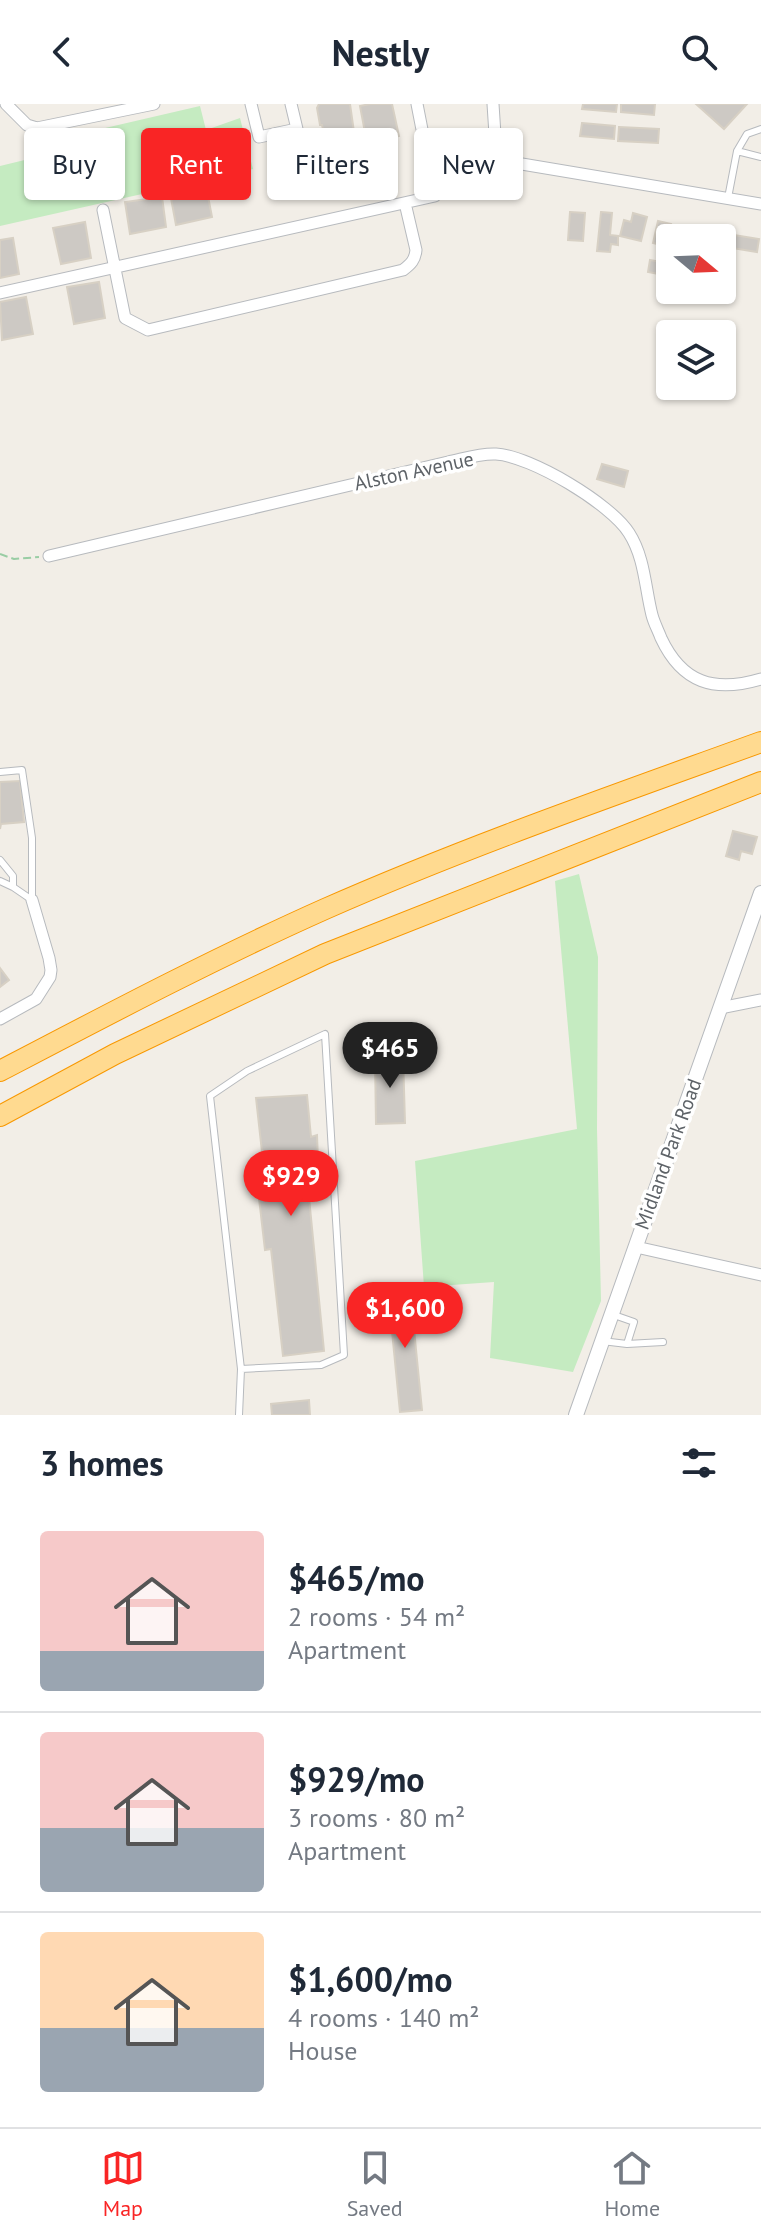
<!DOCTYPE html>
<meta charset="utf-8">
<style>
:root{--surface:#fff;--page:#f6f6f7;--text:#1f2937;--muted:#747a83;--line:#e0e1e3;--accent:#f92525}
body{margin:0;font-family:"PT Sans",sans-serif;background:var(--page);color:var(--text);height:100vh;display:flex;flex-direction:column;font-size:30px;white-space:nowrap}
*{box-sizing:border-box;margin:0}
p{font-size:26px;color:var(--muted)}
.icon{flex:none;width:44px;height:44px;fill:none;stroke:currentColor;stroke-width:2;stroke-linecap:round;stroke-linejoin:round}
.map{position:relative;height:1311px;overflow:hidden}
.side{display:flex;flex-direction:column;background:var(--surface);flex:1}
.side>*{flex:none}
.hud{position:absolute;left:24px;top:24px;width:714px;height:72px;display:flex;gap:16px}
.needle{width:52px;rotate:109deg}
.buttons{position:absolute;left:656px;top:120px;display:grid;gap:16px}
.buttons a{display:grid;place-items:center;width:80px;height:80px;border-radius:8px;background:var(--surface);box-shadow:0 2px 6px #0004;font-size:40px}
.price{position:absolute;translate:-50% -68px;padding:0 18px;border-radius:28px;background:var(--accent);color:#fff;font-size:26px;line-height:52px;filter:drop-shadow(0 2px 4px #0008)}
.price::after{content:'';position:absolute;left:50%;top:48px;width:24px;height:18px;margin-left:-12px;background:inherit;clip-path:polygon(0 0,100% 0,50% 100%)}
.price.current{background:#222;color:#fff}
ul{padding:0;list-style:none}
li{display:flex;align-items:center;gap:24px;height:200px;padding:0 40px}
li+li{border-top:2px solid var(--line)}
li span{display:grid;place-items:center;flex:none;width:224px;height:160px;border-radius:8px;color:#555}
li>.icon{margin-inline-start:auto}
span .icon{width:96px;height:96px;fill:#fffc;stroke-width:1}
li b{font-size:34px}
h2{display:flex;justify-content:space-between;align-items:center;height:96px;padding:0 40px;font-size:34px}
.pill{padding:0 28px;border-radius:8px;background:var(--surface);box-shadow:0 2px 6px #0004;font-size:28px;line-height:72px}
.pill.current{background:var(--accent);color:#fff}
header{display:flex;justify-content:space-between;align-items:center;height:104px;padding:0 40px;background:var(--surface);font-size:36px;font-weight:700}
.tabs{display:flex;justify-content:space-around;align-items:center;height:112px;border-top:2px solid var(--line);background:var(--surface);font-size:22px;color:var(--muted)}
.tabs a{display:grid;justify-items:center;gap:4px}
.tabs .current{color:var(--accent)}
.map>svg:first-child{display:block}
.green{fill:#c5ebc1}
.building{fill:#cdc9c4;stroke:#d7d0c4;stroke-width:2}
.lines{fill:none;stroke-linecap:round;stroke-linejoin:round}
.service-casing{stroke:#b7babe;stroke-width:8}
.minor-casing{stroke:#b7babe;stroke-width:13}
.tertiary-casing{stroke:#b7babe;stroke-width:16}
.motorway-casing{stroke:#f89800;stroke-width:22}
.path{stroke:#99cda4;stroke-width:2;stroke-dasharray:8 4;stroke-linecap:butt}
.service{stroke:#fff;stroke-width:6}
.minor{stroke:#fff;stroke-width:11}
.tertiary{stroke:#fff;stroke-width:14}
.motorway{stroke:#ffda90;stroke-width:20}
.labels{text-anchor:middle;stroke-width:7;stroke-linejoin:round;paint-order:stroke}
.street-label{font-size:20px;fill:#5e6368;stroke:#fff}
</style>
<header><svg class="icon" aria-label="back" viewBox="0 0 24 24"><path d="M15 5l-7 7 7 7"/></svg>Nestly<svg class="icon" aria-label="search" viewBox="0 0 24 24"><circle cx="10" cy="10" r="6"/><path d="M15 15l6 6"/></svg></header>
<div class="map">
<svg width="761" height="1311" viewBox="0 0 761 1311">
<rect width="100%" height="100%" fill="#f2eee7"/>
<path class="green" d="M200,2L206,26L240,14L253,65L0,122V62L37,53L57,51L75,31Z
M579,770L598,853L597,1025L601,1197L573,1268L490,1254L494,1178L424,1183L415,1057L577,1025L555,777Z"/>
<path class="building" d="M319,0H350L354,28L349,29L350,33L330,37V33L325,34L322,21H320L317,4Z
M370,0H392L399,32L367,39L360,2Z
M583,0H617L616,8L582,5Z
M621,0H655L654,11L621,8Z
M696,0H747L724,25Z
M582,19L615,22L614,35L580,32Z
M619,23L659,25L658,39L618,37Z
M206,82L212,113L176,121L170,89Z
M162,93L166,123L130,130L125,98Z
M570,108L585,109L583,137L568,136Z
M601,108L612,109L610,131L618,132V141L611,140L610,148L597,147Z
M633,109L647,113L641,137L620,132L624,116L631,118Z
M658,117L671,120L666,142L653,139Z
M85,118L91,154L61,160L53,124Z
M696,123L723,128L722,135L694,134Z
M734,131L759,135L757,148L732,144Z
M13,134L19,170L0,174V136Z
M650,156L661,158L659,170L648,168Z
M99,178L105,214L74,220L67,183Z
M26,193L33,230L2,236L0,198Z
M602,360L628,367L624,383L597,375Z
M20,677L24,718L1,720L0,725V678Z
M733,727L757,733L752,750L741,747L739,756L726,752Z
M0,864L9,876L0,883Z
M403,952L405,1019L376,1020L375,953Z
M307,991L311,1033L317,1031L319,1082L308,1083L324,1247L283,1252L271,1145L265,1146L259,1094L267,1093L256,994Z
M410,1185L422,1306L400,1308L388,1187Z
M309,1296L310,1311H272L271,1300Z"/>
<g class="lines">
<g class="service-casing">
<path id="service" d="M737,47L761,53
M728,94L737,47L747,30L761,25
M0,668L22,666L32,734V796
M0,756L13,772V783
M0,777L13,783L32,796
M614,1211L634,1218L627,1240
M602,1237L627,1240L663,1238
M239,1311L241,1265L210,992L247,967L325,930L344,1251L321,1261L241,1265"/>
</g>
<g class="minor-casing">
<path id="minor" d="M6,0L27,21L37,24L154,0
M251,0L259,33L297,25L291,0
M493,0L496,46L510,58L761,100
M103,106L125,214L148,226L403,166C411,160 415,156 416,146L405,99
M0,189L435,92L417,0
M49,452L448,358C463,355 481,349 496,350C531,352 611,400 629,429C645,454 645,484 652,511C654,519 658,526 661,534C682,579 714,589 761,575
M720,904L761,896
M0,915L36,895L50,873L51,866L49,854L32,796
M636,1143L761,1171"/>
</g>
<g class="tertiary-casing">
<path id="tertiary" d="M576,1311L761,789"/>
</g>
<g class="motorway-casing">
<path id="motorway" d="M0,967C107,911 215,854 325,805C468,742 615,691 761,638
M0,1012L115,950L325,850L761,678"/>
</g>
<path class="path" d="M0,450L14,455L39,453"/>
<use href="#service" class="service"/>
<use href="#minor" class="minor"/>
<use href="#tertiary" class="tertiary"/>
<use href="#motorway" class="motorway"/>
</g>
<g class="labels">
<g class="street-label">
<text transform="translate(414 367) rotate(-12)" y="7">Alston Avenue</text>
<text transform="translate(668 1050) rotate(-70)" y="7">Midland Park Road</text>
</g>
</g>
</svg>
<div class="buttons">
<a><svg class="needle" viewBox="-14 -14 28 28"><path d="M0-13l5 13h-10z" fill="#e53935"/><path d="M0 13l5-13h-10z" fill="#747a83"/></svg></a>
<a><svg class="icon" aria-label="layers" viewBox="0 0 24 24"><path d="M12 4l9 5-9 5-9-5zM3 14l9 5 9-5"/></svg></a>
</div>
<b class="price current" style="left:390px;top:986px">$465</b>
<b class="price" style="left:291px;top:1114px">$929</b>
<b class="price" style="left:405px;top:1246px">$1,600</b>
<div class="hud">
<a class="pill">Buy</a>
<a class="pill current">Rent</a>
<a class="pill">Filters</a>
<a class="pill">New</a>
</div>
</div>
<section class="side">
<h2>3 homes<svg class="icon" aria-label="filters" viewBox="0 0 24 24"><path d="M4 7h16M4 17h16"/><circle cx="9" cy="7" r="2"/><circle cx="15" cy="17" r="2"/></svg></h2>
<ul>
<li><span style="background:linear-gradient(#f6c9c9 75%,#9aa5b1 0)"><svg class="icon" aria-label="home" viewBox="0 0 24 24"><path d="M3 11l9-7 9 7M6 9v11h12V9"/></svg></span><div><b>$465/mo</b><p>2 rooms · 54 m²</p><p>Apartment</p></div></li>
<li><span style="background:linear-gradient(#f6c9c9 60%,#9aa5b1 0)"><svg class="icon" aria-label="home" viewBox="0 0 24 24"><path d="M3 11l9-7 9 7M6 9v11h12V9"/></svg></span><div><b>$929/mo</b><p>3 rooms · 80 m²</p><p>Apartment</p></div></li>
<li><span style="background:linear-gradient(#ffd9b3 60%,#9aa5b1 0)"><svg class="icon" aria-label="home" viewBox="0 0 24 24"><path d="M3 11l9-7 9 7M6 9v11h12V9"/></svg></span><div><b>$1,600/mo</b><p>4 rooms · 140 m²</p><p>House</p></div></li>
</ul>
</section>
<nav class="tabs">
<a class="current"><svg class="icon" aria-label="map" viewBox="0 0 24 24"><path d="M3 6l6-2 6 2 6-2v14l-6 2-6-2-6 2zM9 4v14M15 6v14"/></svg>Map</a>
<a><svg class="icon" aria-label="saved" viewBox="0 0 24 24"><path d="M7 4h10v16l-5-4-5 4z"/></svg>Saved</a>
<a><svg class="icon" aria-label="home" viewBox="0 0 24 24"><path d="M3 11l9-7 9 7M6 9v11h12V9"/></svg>Home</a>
</nav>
